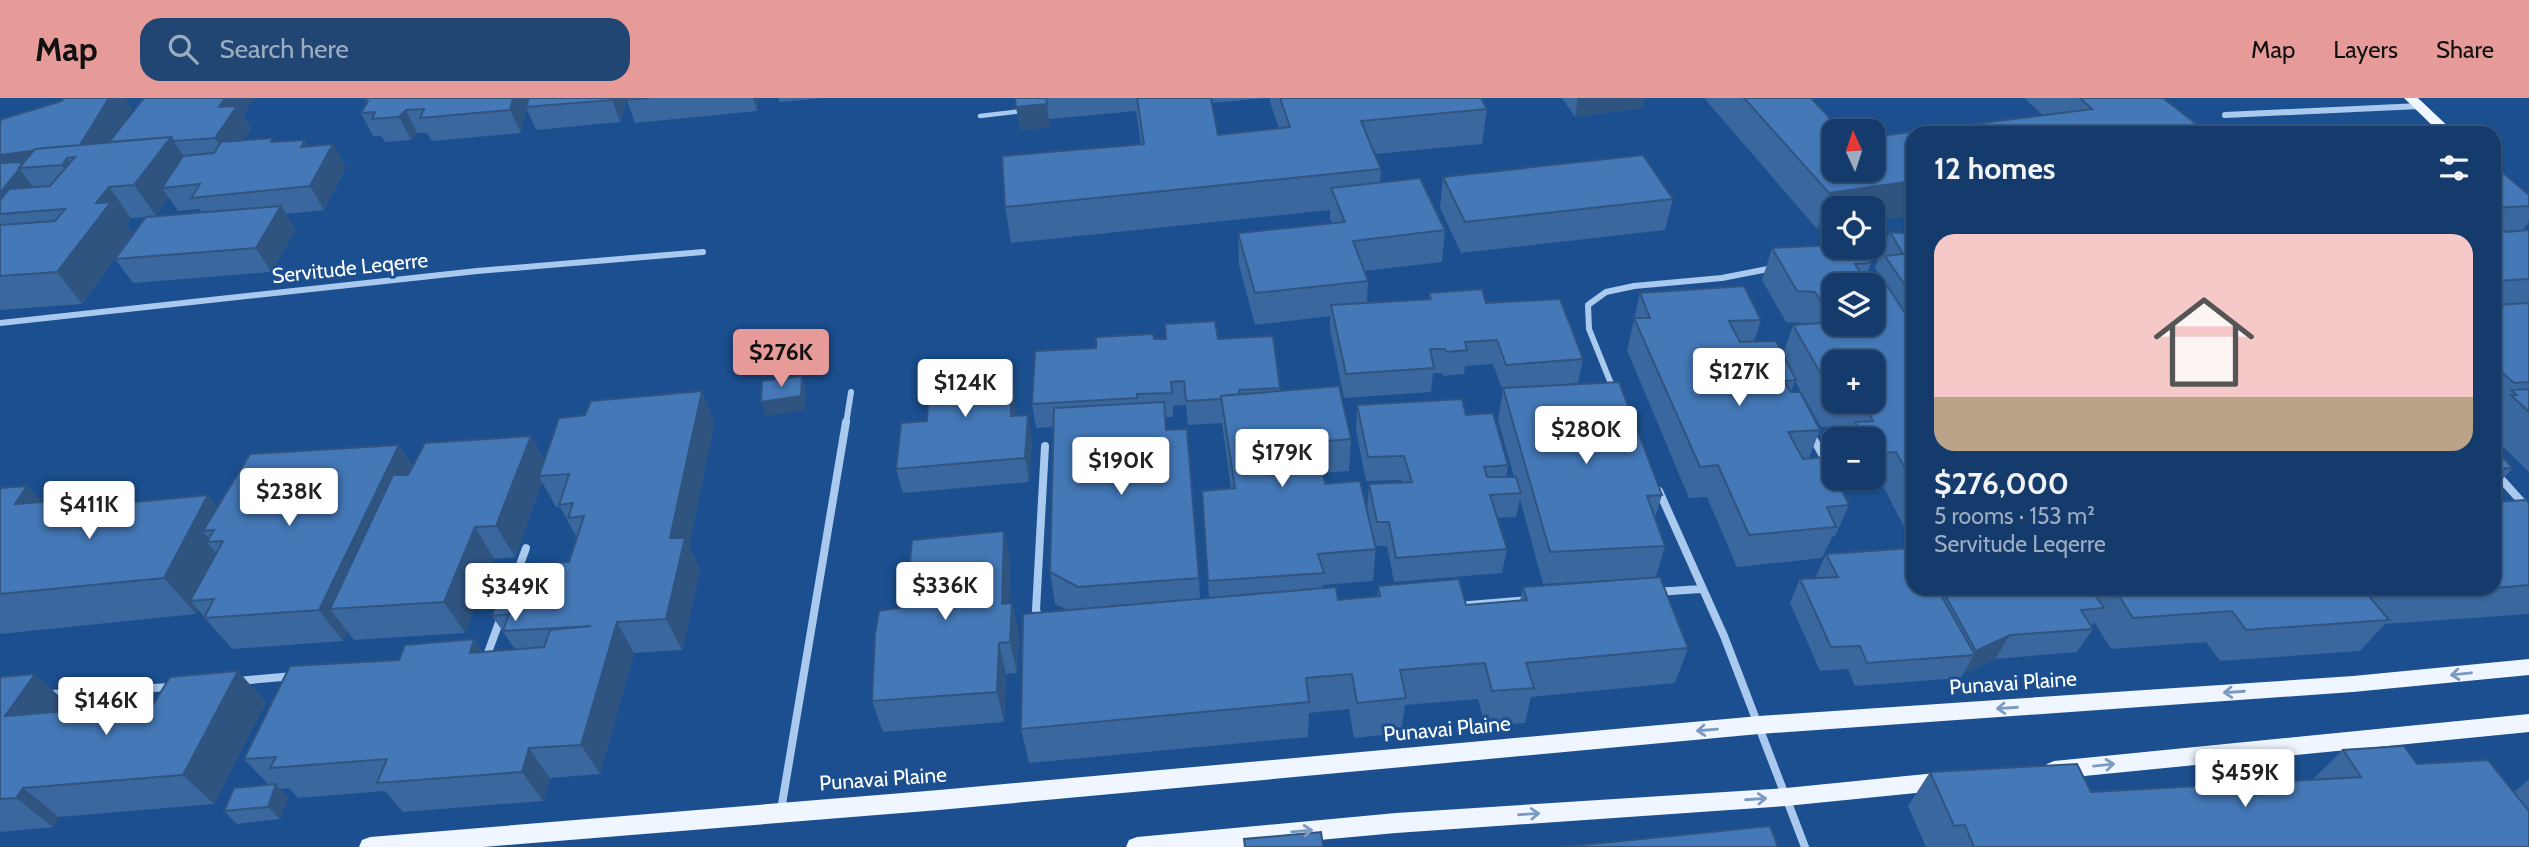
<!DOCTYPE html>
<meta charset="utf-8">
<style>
:root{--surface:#143b6b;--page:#214673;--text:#f1f3f6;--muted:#9dadc1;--line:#33557e;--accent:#e69b98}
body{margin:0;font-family:Cabin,sans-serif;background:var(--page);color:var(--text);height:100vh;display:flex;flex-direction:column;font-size:26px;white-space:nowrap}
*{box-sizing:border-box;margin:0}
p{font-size:23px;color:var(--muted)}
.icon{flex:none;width:38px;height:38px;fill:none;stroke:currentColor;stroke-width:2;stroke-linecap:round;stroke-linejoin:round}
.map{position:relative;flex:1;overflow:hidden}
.side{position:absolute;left:1906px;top:28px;width:595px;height:469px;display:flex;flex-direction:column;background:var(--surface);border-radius:21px;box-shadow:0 2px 5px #0004,0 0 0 2px var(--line)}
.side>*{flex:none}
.needle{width:46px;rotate:357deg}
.controls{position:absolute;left:1822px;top:21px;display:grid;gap:14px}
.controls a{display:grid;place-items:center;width:63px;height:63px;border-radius:14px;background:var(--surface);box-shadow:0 2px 5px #0004,0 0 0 2px var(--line);font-size:35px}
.price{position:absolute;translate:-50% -60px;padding:0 16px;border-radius:7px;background:#fff;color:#222;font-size:23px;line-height:46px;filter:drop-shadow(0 2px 4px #0008)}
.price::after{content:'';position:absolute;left:50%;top:42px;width:21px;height:16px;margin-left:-10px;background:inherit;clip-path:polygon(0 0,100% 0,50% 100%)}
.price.selected{background:var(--accent);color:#111}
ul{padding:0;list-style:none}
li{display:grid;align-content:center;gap:14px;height:371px;padding:0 28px}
li span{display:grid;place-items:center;height:217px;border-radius:21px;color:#555}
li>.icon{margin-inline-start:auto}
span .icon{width:126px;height:126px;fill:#fffc;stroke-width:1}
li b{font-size:30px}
h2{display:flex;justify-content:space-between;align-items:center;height:84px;padding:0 28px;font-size:30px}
header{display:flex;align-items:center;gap:42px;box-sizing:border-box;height:98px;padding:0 35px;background:var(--accent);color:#111}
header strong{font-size:33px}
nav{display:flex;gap:38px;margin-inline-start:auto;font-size:24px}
.search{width:490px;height:63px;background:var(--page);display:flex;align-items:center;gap:18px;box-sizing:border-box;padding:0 24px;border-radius:21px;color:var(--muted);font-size:26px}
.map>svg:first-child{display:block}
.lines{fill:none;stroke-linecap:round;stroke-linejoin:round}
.lane{stroke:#a9c9ee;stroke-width:4.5}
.street-far1{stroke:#a9c9ee;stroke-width:6}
.street{stroke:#a9c9ee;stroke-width:8}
.primary{fill:#f0f6ff;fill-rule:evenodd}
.wall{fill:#3a679d;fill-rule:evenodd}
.shaded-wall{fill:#305480}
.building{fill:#4478b7;stroke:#305480;stroke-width:2;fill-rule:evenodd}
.oneway{stroke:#7b9ac1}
.labels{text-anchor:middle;stroke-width:6;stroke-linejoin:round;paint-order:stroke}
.street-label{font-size:21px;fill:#fff;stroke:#1b4f8f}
</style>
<header>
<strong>Map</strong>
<div class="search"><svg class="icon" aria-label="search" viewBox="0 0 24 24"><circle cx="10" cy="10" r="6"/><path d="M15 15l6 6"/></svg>Search here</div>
<nav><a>Map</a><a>Layers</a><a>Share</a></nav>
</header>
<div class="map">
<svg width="2529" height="749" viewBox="0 0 2529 749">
<rect width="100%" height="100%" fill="#1b4f8f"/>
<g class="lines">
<path class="lane" d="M980,18L1023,13"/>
<path class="street-far1" d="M2225,17L2420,8
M1858,159L1888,156
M0,225L477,173L703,154
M1614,293L1589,231L1588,207L1606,194L1634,188L1722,180L1773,170
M846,326L851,294"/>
<path class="street" d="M1812,338L1827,365
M2494,373L2529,412
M1659,393L1724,538L1805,749
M517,475L526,450
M1656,494L1701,491
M1457,508L1529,502
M1041,524L1036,512L1045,348
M486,560L501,519
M238,583L293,578
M50,596L171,589
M781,712L846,324"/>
<path class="primary" d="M2404,0H2418L2455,35H2440Z
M2529,561V577L2353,594L1759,636L939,712L483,749H359L362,742L370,739L939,692L1759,618L2353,578Z
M2529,616V634L2054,681L2047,678L2043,672L2047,666L2054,663Z
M1946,674L1954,676L1957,683L1954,690L1946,692L1786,708L1396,735L1244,749H1126L1129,742L1137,739L1396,715L1786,690Z"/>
</g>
<path class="wall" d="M144,0H254L243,17L251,31L243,42L276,44L308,48L346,69L324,112L286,116L296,132L271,174L133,185L115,161L146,119L131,120L126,126L133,135L82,206L0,212V24L132,11L122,28ZM169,100L178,113L199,111L201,114L156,118Z
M367,0H528L527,7L627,0L620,24L536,32L526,10L521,35L432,43L427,35H417L411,42L385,44L381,38H373L361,15L366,6L365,3Z
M627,0H759L757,13L635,25L627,2Z
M778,0H824L780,4Z
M1015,0H1266L1212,5L1218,37L1279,31L1270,4V0H1481L1487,11L1482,46L1375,56L1381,71L1380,85L1445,132L1442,164L1365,173L1368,183L1367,205L1429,201V195L1486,205L1583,261L1578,285L1527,289L1662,397L1655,420L1665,448L1656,479L1688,550L1675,585L1531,599L1525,625L1485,628L1478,601L1405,607L1401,635L1354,640L1349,611L1309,615L1308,639L1029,665L1021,631L1068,512L1055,506L1050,474L1054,329L1036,330L1032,306L1096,250L1154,241H1218L1280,290V293L1351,341L1349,373L1323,375L1325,386L1367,411L1369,386L1402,385V382L1366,383L1356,332L1357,307L1466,317L1508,367L1506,379H1514L1498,322L1503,291H1502L1493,266L1465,268L1464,276L1444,278L1442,275H1433L1431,294L1344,300L1330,231V218L1255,227L1239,167L1238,135L1332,125L1330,121V112L1011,145L1005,109L1141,46L1136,13L1049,21L1050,29L1020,32ZM1186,307L1188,327L1222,325L1231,391L1202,393L1209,500L1200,501L1199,480L1166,332L1165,319H1173V308ZM1520,401L1543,486L1643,480L1523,489L1520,503L1466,507L1378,488L1377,498L1338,502L1323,491V487L1373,483L1376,448H1387L1394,484L1502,475L1507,451L1497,420L1516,419Z
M1562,0H1645L1642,10L1575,19Z
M1704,0H1811L1834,72L2043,17L2024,0H2163L1913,117L1872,123V110H1834V128L1817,131Z
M2494,67L2529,97V124L2522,133L2529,132V374L2494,340Z
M1443,79L1673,101L1665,132L1461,155L1440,110Z
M1890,134L1913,136V446L1882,386L1859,388L1855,380H1872V341H1848L1850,337L1845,328L1821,329L1795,283L1791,294L1820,332L1809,360L1849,407L1835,438L1832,439L1822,460L1737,469L1707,399L1689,400L1627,252L1640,195L1761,222L1754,244L1783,256L1793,227L1804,226L1803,225L1786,224L1762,182L1772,150L1871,165L1865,181V182L1876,181L1878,175L1875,169ZM1834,264L1872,303H1834Z
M1015,287V318L1032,341L1029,384L903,395L896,371L927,323Z
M702,293L714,325L689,448L700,471L682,552L634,555L600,676L550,680L543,703L403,714L385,693L298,700L289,690L280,691L288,699L280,721L237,726L224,713L269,687L244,661L399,562L474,541L482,554L515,551L492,518L569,464L577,438H576L560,409H556L542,384L515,459L494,461L465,535L354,542L348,534L343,543L232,551L198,512L196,516L0,536V390L27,388L42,404L75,410L217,409L399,347L413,368L531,338L544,362L585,317Z
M2494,351L2513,370L2494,390Z
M2494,404L2529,405V516L2385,526L2360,553L2220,563L2206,544L2111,551L2094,524L2091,528L2093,531L2077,554L1995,561L1963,576L1960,580L1855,588L1848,571L1820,573L1790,505L1800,481L1815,480L1826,456L1913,490H2494Z
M1004,433L1010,464L1009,505H1012L1019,536L1017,575L1006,576L1004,624L883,634L872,603L906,509Z
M0,579L69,607L64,613L87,621L266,604L214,706L59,719L53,729L0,734Z
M2343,652L2417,666L2514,694L2529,681V749H1926L1908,708L1930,674L2091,694L2312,682Z"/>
<path class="shaded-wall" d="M109,0H125L132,11L110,48L75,59L67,60L89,91L84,97L62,67L19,70L37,94L0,116V57Z
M225,0H254L243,17L251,31L230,63L215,40L219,9Z
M513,0H528L521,35L510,12Z
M612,0H627L620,24L612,2Z
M753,0H759L757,13Z
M1578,0H1645L1642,10L1575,19Z
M1047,6L1050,29L1020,32L1016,9Z
M406,12L417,35L411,42L399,19Z
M171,39L191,69L162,90L169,100L156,118L134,87Z
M305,42L318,65L301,49Z
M333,46L346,69L324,112L310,88Z
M1913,83V117L1872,123V110H1834V128L1817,131L1829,95Z
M109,89L131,120L126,126L133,135L82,206L57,174L96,105Z
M281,108L296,132L271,174L256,150Z
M1011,263L1015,287V342L1011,318Z
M802,278L806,291L805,312L766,318L761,304Z
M702,293L714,325L689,448L700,471L682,552L666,521L670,440Z
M1028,317L1032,341L1029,384L1025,360Z
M531,338L548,369L539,378L542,384L515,459L496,428Z
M399,347L419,378L330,511L348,534L343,543L319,512Z
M27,388L61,424L15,406Z
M208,397L237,434L203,433L212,444H207L222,462L190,503L198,512L196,516L164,480Z
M67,402L100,438L61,411Z
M475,429L494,461L465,535L444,504Z
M1004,433L1010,464L1008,537L1002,506Z
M1012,505L1019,536L1017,575L1010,544Z
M617,524L634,555L600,676L581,647Z
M2010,537L1995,561L1963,576L1976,553Z
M474,541L495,572L470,555Z
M999,545L1006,576L1004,624L997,594Z
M238,573L266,604L214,706L183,677Z
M35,576L69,607L40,648L5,618Z
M77,612L110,642L71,622Z
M529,650L550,680L543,703L522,674Z
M276,686L288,699L280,721L268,709Z
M23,690L59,719L53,729L16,700Z"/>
<path class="building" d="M64,0H109L80,47L35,51L32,53L0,57V24L2,21L62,3Z
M144,0H225L219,9L237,8L215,40L174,43L171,39L109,44Z
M367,0H513L510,12L420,20L424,11L406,12L399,19L372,21L375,14L361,15L368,3H365Z
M529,0H612V2L526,9Z
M627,0H648L627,2Z
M1015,0H1046L1047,6L1016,9Z
M1137,0H1211L1218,37L1290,29L1280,0H1481L1487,11L1361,23L1381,71L1005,109L1002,58L1144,46Z
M1744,0H1811L1842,33H1834V72H1872V39L2092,11L2080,0H2163L2208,35H1913V83L1829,95Z
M171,39L134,87L109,89L96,105L111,104L57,174L0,178V127L55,123L65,111L0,116V102L9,91L50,88L75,59L67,60L62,67L19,70L35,51Z
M273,40L271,44L305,42L301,49L333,46L310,88L191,100L200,86L162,90L183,58L214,55L221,44Z
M1643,57L1673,101L1465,124L1443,79Z
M23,64L19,70H20L0,95V65Z
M2494,67L2529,97V108L2494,110Z
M1420,80L1445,132L1353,143L1368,183L1255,195L1238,135L1345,124L1331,90Z
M281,108L256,150L115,161L146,119Z
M2494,125L2506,134L2529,132V181L2494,183Z
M1890,134L1913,136V199L1885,158L1903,156Z
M1834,147V149H1861L1871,165L1855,166L1865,182L1882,180L1913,227V384L1896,354L1874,356L1872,354V341H1865L1855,324L1873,323L1862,303H1872V264H1834L1833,297L1793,227L1834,224L1815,194L1797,193L1772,150ZM1834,187H1872V226H1834Z
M1744,188L1761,222L1729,223L1740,244L1776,243L1796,282L1784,283L1791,294H1800L1820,332L1788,334L1803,361L1826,359L1834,375V380H1836L1849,407L1827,409L1836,429L1749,437L1718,367L1700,369L1634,220H1650L1640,195Z
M1482,191L1486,205L1560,201L1583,261L1506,267L1497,242L1465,244L1467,252L1447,254L1445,251H1430L1434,270L1346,276L1331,207L1431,201L1429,195Z
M2529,205V284L2514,285L2494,267V207Z
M1215,223L1218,241L1273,238L1280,290L1239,292L1240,296L1221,298V301L1186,303L1184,283L1171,284L1172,295L1137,296V300L1032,306L1035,253L1096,250V239L1153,236L1154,241H1166L1165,226Z
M1011,263V318L1028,317L1025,360L896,371L901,325L927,323L930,269Z
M802,278L801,298L761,304L762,283Z
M1619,284L1662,397L1647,398L1665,448L1550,454L1503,290Z
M1339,288L1351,341L1317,344L1325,386L1360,383L1376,451L1318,456L1324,475L1208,483L1202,393L1235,390L1221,298Z
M2529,291V314L2511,297H2517L2511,292Z
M702,293L670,440H685L666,521L617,524L581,647L529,650L522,674L377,685L387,661L270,670L276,659L244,661L290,568L399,562L405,547L474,541L470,555L544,549L550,532L591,528L503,533L509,516L492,518L510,468L569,464L584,418L568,420L573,405L559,407L569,376L539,378L559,320L585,317L591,303Z
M1462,301L1466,317L1493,315L1508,367L1484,369L1487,379H1516L1521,395L1490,397L1507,451L1396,460L1389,424H1377L1369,386L1412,384L1404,358L1368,359L1357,307Z
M1164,304L1166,332L1187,331L1199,480L1078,489L1050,474L1054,310Z
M531,338L496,428L475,429L444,504L330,511L393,377H408L425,345Z
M399,347L319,512L204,520L214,501L190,503L223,443L207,444L214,432L203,433L250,356Z
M2494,351L2513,370L2494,371Z
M27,388L15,406L67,402L61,411L208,397L164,480L0,496V390Z
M2526,402L2529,405V487L2494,490V435H2497L2494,431V404Z
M1004,433L1002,506L1012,505L1010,544L999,545L997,594L872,603L875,536L879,513L906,509L912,442Z
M1913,450V490H1937L1975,557L1867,565L1860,548L1831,549L1800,481L1838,479L1826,456Z
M1660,479L1688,550L1526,565L1534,590L1492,593L1485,565L1400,572L1406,600L1357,605L1352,576L1306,580L1309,604L1021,631L1023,516L1336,489L1338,502L1380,498L1378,488L1459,481L1466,507L1527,502L1523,489Z
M1941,490H2090L2104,510L2081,512L2093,531L2010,537L1976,553Z
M2114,490H2489L2369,498L2389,522L2246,532L2232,513L2133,520Z
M238,573L183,677L23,690L16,700L0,701V579L35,576L5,618L77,612L71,622L148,615L170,579Z
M2404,648L2417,666L2488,662L2529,713V749H1974L1965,727L1954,728L1930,674L2077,666L2091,694L2361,679L2343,652Z
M276,686L268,709L224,713L234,690Z
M1770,728L1778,749H1562Z
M1321,734L1323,749H1245L1244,741Z"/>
<defs><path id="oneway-shaft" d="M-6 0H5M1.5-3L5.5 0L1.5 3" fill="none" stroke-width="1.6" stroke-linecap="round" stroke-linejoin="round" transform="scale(1.75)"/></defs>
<g class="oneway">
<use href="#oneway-shaft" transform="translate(2461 576) rotate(174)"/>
<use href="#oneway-shaft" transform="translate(2234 594) rotate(176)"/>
<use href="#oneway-shaft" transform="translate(2007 610) rotate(176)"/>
<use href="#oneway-shaft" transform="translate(1707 632) rotate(175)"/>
<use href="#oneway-shaft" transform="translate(2104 667) rotate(-6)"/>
<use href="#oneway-shaft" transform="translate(1756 701) rotate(-4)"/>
<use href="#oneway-shaft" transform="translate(1529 716) rotate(-4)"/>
<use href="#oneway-shaft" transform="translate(1302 733) rotate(-5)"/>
</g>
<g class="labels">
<g class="street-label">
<text transform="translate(350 170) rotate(-6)" y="7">Servitude Leqerre</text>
<text transform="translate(2013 585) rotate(-4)" y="7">Punavai Plaine</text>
<text transform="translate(1447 631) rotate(-5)" y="7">Punavai Plaine</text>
<text transform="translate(883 681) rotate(-4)" y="7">Punavai Plaine</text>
</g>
</g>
</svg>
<div class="controls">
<a><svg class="needle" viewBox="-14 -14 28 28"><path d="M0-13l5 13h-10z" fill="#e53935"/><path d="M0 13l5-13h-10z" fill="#9dadc1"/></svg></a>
<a><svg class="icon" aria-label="locate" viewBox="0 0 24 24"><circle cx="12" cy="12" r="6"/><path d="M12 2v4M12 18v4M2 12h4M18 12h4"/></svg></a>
<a><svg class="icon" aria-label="layers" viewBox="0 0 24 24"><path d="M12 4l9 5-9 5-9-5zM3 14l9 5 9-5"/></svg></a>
<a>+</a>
<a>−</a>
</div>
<b class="price selected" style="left:781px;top:291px">$276K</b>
<b class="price" style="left:1739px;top:310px">$127K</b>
<b class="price" style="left:965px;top:321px">$124K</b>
<b class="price" style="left:1586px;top:368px">$280K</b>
<b class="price" style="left:1282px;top:391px">$179K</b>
<b class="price" style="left:1121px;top:399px">$190K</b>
<b class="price" style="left:289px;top:430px">$238K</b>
<b class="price" style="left:89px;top:443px">$411K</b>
<b class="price" style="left:945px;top:524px">$336K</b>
<b class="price" style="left:515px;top:525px">$349K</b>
<b class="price" style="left:106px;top:639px">$146K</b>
<b class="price" style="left:2245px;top:711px">$459K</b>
<section class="side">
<h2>12 homes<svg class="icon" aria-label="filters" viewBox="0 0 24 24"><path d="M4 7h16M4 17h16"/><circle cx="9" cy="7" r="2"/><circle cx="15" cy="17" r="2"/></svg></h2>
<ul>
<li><span style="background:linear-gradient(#f6c9c9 75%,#b9a48a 0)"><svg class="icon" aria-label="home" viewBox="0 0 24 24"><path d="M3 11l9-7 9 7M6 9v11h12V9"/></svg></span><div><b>$276,000</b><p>5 rooms · 153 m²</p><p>Servitude Leqerre</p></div></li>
</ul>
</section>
</div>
